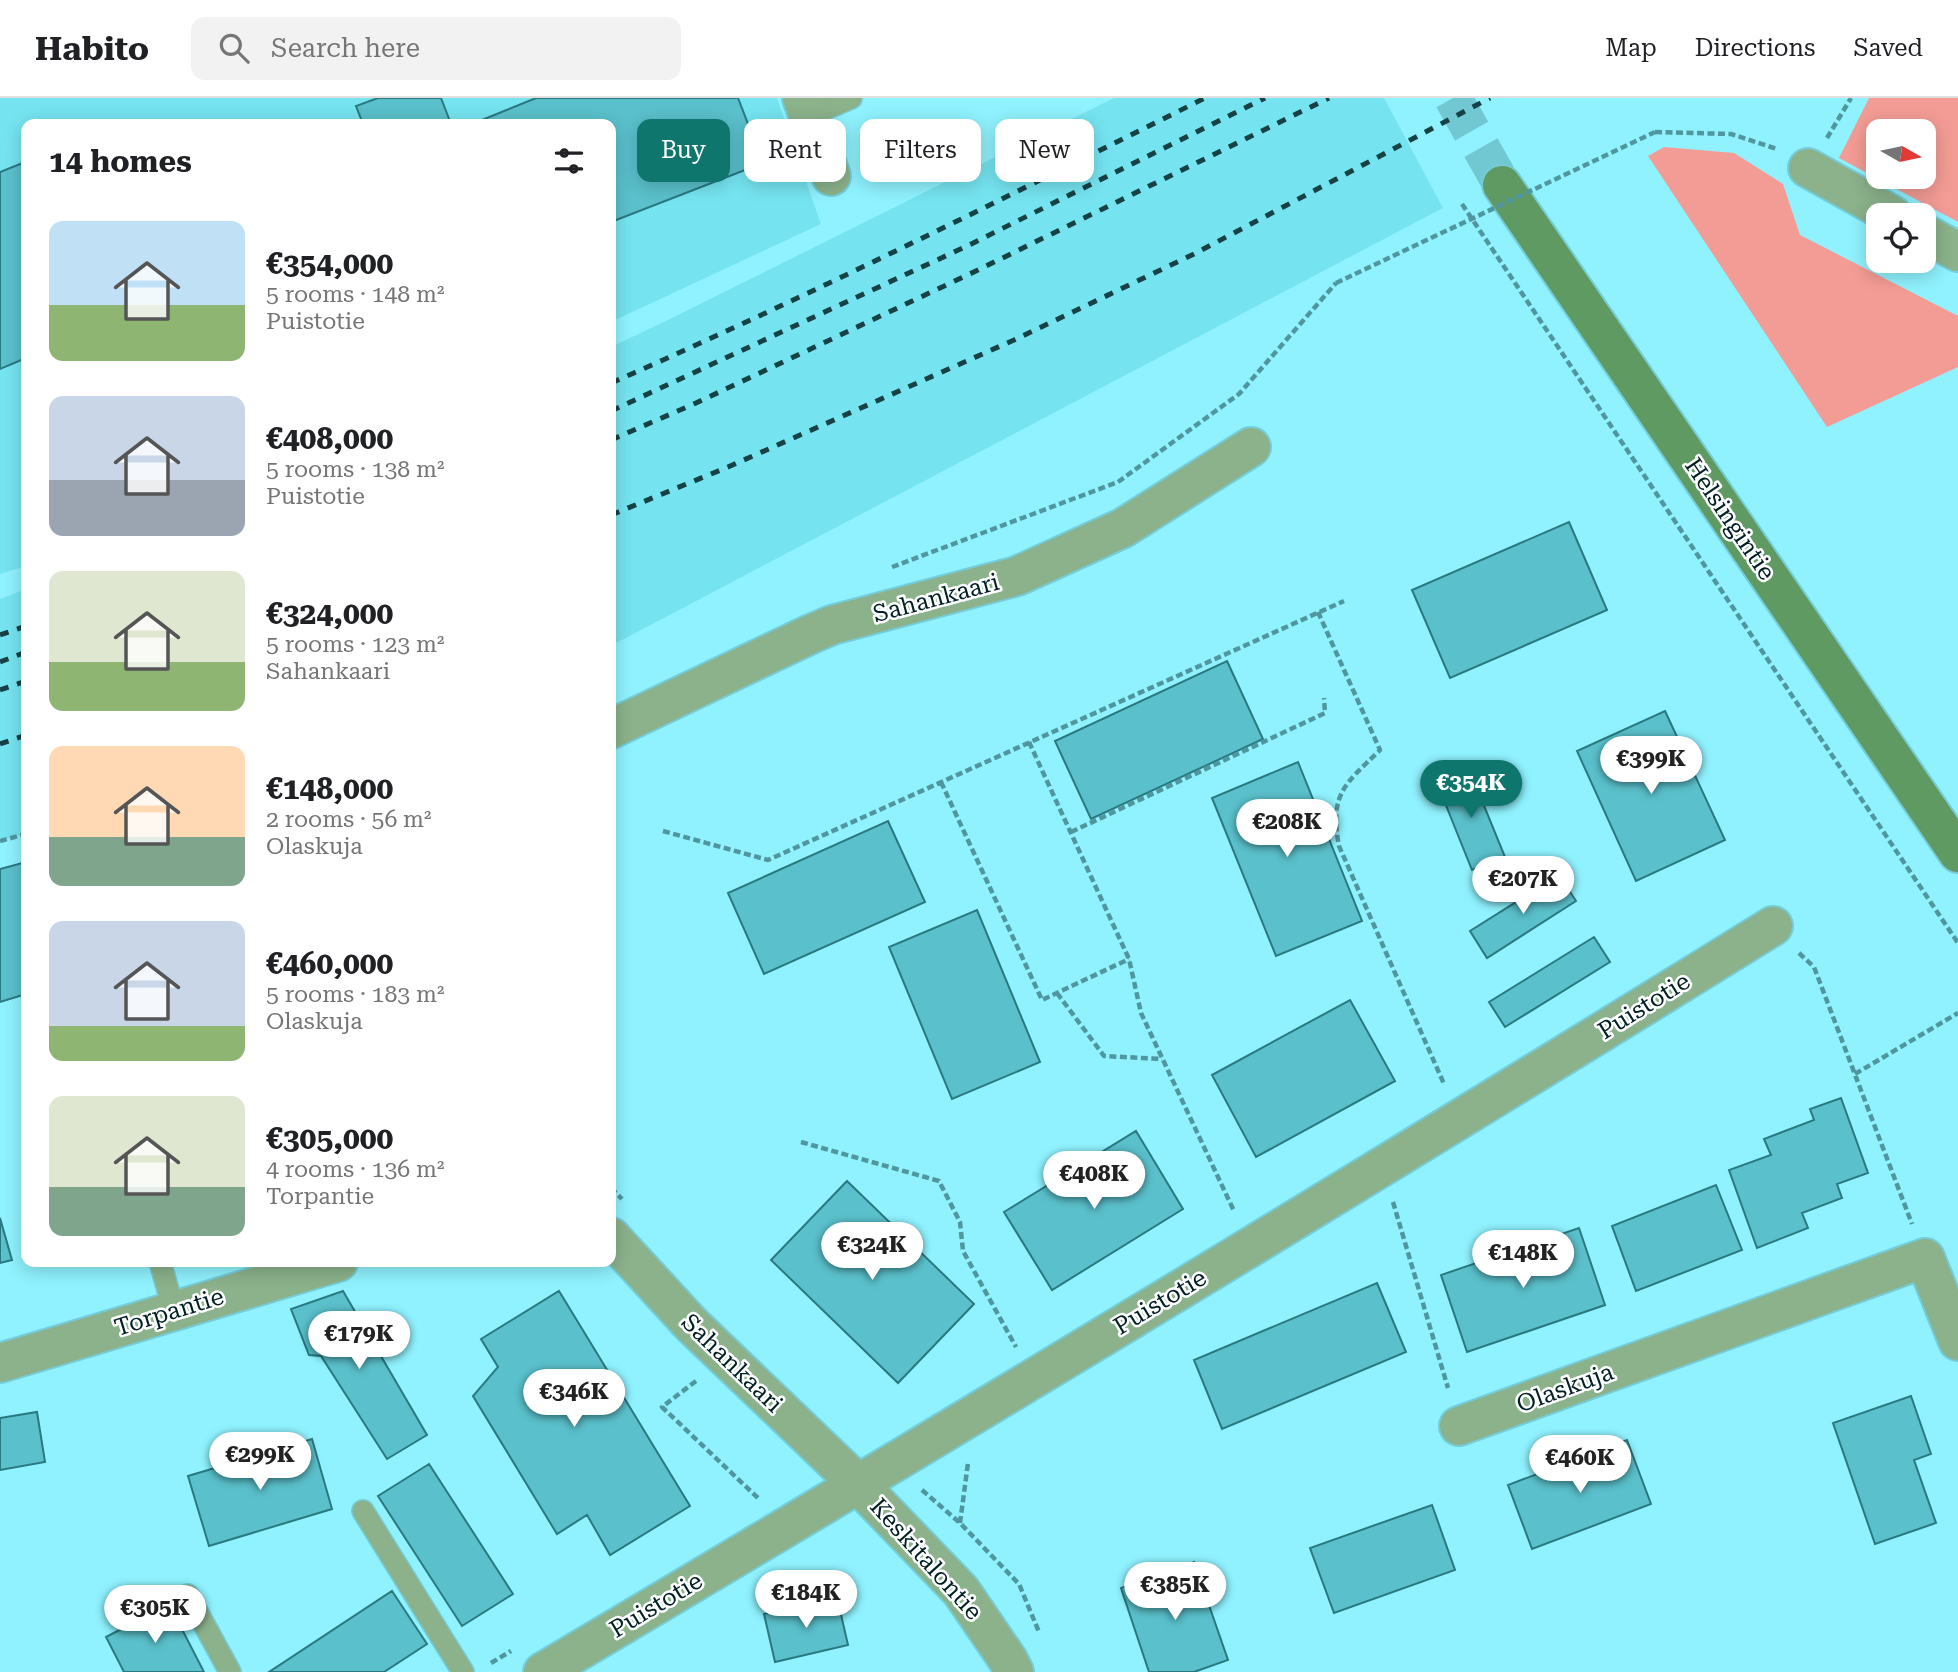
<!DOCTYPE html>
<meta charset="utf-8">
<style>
:root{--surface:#fff;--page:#f2f2f2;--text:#202124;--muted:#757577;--line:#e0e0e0;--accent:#0f766e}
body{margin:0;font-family:"Roboto Serif",serif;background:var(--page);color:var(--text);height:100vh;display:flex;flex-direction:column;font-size:26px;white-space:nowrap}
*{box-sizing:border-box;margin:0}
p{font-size:23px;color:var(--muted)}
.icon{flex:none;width:38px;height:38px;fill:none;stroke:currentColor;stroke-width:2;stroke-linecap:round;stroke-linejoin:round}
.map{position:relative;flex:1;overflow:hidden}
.sheet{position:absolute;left:21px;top:21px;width:595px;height:1148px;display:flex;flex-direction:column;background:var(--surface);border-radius:14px;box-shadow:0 4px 18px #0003}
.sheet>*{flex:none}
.banner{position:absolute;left:637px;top:21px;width:665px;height:63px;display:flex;gap:14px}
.needle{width:46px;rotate:99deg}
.tools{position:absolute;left:1866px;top:21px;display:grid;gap:14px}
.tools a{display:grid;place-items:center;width:70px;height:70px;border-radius:14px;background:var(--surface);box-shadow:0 4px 18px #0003;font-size:35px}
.price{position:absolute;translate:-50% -60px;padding:0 16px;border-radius:24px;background:#fff;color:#222;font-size:23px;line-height:46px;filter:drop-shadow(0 2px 4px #0008)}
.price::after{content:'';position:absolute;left:50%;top:42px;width:21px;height:16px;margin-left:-10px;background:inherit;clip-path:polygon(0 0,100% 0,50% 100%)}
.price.on{background:var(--accent);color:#fff}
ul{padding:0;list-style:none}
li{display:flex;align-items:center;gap:21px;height:175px;padding:0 28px}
li span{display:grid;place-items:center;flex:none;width:196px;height:140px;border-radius:14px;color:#555}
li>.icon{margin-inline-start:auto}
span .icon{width:84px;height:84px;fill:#fffc;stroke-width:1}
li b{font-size:30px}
h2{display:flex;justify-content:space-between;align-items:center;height:84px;padding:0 28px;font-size:30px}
.tag{padding:0 24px;border-radius:14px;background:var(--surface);box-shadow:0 4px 18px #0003;font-size:24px;line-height:63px}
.tag.on{background:var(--accent);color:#fff}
header{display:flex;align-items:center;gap:42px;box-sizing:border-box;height:98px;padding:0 35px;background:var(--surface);border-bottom:2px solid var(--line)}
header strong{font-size:33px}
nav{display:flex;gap:38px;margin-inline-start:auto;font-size:24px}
.search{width:490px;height:63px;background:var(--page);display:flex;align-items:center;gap:18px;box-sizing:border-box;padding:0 24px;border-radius:14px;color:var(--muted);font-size:26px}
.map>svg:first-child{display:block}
.built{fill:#75e4f0}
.green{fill:#f39c95;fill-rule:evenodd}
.building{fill:#5ac0cb;stroke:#2a7981;stroke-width:2}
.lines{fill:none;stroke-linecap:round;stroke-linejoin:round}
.secondary-tunnel{stroke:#72c8d2;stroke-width:38;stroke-dasharray:38 19;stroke-linecap:butt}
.service-casing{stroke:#75ccd7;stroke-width:24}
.minor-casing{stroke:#75ccd7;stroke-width:42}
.tertiary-casing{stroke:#75ccd7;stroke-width:42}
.secondary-casing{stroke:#75ccd7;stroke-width:42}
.path{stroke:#50969e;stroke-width:4.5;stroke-dasharray:7 3.5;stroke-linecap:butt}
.service{stroke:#8bb28b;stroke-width:21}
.minor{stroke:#8bb28b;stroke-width:38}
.tertiary{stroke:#8bb28b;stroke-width:38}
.secondary{stroke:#5e9a61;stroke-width:38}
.rail{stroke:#164145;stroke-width:5;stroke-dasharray:9 9;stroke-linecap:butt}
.path-bridge{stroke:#50969e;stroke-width:4.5;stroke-dasharray:7 3.5;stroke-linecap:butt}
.labels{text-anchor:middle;stroke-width:5;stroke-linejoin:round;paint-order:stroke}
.street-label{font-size:24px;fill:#002023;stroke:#fff}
</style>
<header>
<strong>Habito</strong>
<div class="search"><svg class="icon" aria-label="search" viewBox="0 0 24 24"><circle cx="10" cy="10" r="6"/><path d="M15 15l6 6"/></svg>Search here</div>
<nav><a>Map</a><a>Directions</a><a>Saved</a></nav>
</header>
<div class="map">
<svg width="1958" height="1574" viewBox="0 0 1958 1574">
<rect width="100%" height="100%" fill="#8ff2fe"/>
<path class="built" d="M0,0H777L821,126L611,224V26H26V468L0,476Z
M1114,0H1384L1443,110L622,542L611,547V249L672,220Z
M26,491V736L0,743V501Z"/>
<path class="green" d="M1869,0H1958V124L1839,60ZM1878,33H1923V79H1878Z
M1664,49L1734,55L1783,86L1800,137L1958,218V269L1827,329L1648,58Z"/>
<path class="building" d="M378,0H441L451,26H363L356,8Z
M536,0H738L763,65L611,124V26H472Z
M25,64L26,111L23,112L26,120V260L0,271V74Z
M1569,424L1607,512L1450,580L1412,492Z
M1227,563L1263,641L1091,721L1055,643Z
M1665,613L1725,742L1636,783L1577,653Z
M1298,664L1362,823L1276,858L1212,700Z
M1469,671L1505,759L1472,772L1437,685Z
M888,723L925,804L764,876L728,795Z
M26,764V896L0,904V771Z
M1559,777L1576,803L1487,860L1470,833Z
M977,812L1040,964L952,1001L889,849Z
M1594,839L1610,864L1505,929L1489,904Z
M1350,902L1395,983L1256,1059L1212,977Z
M1841,1000L1868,1075L1837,1086L1842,1100L1802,1115L1808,1130L1757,1150L1729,1072L1771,1057L1764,1041L1814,1022L1810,1011Z
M1136,1033L1183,1111L1052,1192L1004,1114Z
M847,1083L974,1206L898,1285L771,1162Z
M1716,1087L1742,1152L1636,1193L1612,1128Z
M0,1120L12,1162L0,1165Z
M1579,1130L1605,1207L1467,1254L1441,1177Z
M1377,1185L1406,1254L1222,1331L1194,1262Z
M343,1193L427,1337L387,1361L321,1258L309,1257L291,1211Z
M559,1193L690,1408L610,1457L587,1417L557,1436L473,1298L498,1269L481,1241Z
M1911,1298L1931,1356L1914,1362L1936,1425L1875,1446L1833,1325Z
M37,1314L45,1364L0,1372V1320Z
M312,1341L332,1411L209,1448L188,1378Z
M1627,1342L1651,1406L1532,1451L1508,1387Z
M429,1366L513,1496L462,1528L378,1398Z
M1432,1407L1455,1472L1334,1515L1310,1450Z
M1194,1464L1228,1562L1194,1574H1149L1121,1490Z
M392,1493L427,1546L384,1574H269Z
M837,1499L848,1547L775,1564L764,1516Z
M169,1506L204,1574H124L106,1539Z"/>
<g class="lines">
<path class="secondary-tunnel" d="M1453,0L1502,87"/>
<g class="service-casing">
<path id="service" d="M809,18L851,0
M160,1164L174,1213
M363,1413L463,1574
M188,1497L230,1574"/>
</g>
<g class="minor-casing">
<path id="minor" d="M802,0L831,78
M1808,70L1892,117
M1923,135L1958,154
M611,631L811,536L832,527L1017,478L1123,430L1251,349
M611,1139L691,1226L858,1386
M1459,1328L1925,1160L1958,1243
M543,1574C956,1329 1365,1081 1773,828"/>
</g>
<g class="tertiary-casing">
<path id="tertiary" d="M0,1265L338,1164
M858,1386L961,1493L1008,1562L1014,1574"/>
</g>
<g class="secondary-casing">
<path id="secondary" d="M1502,87L1958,755"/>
</g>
<path class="path" d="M1655,34L1731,36L1777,51
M1827,40L1851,0
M1462,106L1958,845
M892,469L1118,384L1239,296L1336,185
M1318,514L1380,652C1345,686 1329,696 1339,748L1444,986
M1029,644L1129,861L1141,915L1234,1113
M941,684L1042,902L1129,861
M663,733L768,762L1344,503
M1071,734L1325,615L1324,600
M0,743L26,736
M1799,855L1814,869L1912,1126
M1057,895L1104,958L1162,961
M1855,976L1958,915
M801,1044L939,1083L960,1124L963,1153L1016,1249
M611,1090L622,1101
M1393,1104L1448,1290
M696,1283L662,1309L759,1401
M922,1392L960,1425L1019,1486L1039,1534
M960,1425L968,1365
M491,1565L511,1553"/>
<use href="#service" class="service"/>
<use href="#minor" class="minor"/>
<use href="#tertiary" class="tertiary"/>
<use href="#secondary" class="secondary"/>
<path class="rail" d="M611,285C812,197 1008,98 1205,0
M611,313L965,149L1265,0
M611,342L696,305L978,172L1329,0
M611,417L728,369L1014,242L1194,156L1490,0
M0,537L26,528
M0,564L26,554
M0,592L26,583
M0,646L26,637"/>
<path class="path-bridge" d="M1336,185L1655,34"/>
</g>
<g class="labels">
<g class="street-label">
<text transform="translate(1730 421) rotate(56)" y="8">Helsingintie</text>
<text transform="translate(936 500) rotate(-15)" y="8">Sahankaari</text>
<text transform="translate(1644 908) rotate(-32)" y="8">Puistotie</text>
<text transform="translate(1160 1204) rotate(-31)" y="8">Puistotie</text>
<text transform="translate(169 1214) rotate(-17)" y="8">Torpantie</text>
<text transform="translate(732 1265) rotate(44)" y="8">Sahankaari</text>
<text transform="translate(1565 1290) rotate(-20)" y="8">Olaskuja</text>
<text transform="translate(926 1461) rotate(48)" y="8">Keskitalontie</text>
<text transform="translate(656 1507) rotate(-31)" y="8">Puistotie</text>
</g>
</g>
</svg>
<div class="tools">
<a><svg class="needle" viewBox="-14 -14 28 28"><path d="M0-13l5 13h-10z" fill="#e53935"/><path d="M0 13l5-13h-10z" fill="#757577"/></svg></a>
<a><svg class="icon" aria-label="locate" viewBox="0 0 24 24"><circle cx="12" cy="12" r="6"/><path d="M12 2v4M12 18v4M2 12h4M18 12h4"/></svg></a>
</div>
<b class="price" style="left:1651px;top:698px">€399K</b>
<b class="price on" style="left:1471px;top:722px">€354K</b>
<b class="price" style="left:1287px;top:761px">€208K</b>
<b class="price" style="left:1523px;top:818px">€207K</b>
<b class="price" style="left:1094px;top:1113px">€408K</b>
<b class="price" style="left:872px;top:1184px">€324K</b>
<b class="price" style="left:1523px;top:1192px">€148K</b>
<b class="price" style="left:359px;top:1273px">€179K</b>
<b class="price" style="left:574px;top:1331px">€346K</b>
<b class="price" style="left:260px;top:1394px">€299K</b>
<b class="price" style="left:1580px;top:1397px">€460K</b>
<b class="price" style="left:1175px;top:1524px">€385K</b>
<b class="price" style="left:806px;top:1532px">€184K</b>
<b class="price" style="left:155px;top:1547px">€305K</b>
<div class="banner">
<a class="tag on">Buy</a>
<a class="tag">Rent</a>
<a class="tag">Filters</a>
<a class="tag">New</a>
</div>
<section class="sheet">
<h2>14 homes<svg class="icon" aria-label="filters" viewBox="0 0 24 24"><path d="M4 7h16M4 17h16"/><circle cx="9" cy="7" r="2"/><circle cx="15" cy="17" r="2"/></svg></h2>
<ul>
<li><span style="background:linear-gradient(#bfe0f5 60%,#8fb573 0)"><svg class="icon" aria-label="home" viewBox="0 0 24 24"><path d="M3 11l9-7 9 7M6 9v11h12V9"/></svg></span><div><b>€354,000</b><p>5 rooms · 148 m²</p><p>Puistotie</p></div></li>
<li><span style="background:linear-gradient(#c9d6e8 60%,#9aa5b1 0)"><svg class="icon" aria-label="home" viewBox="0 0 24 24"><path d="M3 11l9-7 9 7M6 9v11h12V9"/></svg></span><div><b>€408,000</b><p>5 rooms · 138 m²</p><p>Puistotie</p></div></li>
<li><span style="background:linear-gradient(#dfe7d0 65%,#8fb573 0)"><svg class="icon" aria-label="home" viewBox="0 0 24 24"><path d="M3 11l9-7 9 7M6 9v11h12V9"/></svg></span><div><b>€324,000</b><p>5 rooms · 123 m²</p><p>Sahankaari</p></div></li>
<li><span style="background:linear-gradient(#ffd9b3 65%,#7fa58c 0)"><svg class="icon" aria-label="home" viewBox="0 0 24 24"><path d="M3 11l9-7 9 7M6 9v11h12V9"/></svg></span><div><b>€148,000</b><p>2 rooms · 56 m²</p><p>Olaskuja</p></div></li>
<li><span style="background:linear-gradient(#c9d6e8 75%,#8fb573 0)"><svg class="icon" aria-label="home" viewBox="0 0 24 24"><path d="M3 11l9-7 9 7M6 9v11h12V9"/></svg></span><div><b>€460,000</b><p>5 rooms · 183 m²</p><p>Olaskuja</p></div></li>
<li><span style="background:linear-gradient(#dfe7d0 65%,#7fa58c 0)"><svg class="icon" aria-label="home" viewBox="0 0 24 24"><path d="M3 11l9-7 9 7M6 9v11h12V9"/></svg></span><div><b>€305,000</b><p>4 rooms · 136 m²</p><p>Torpantie</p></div></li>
</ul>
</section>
</div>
